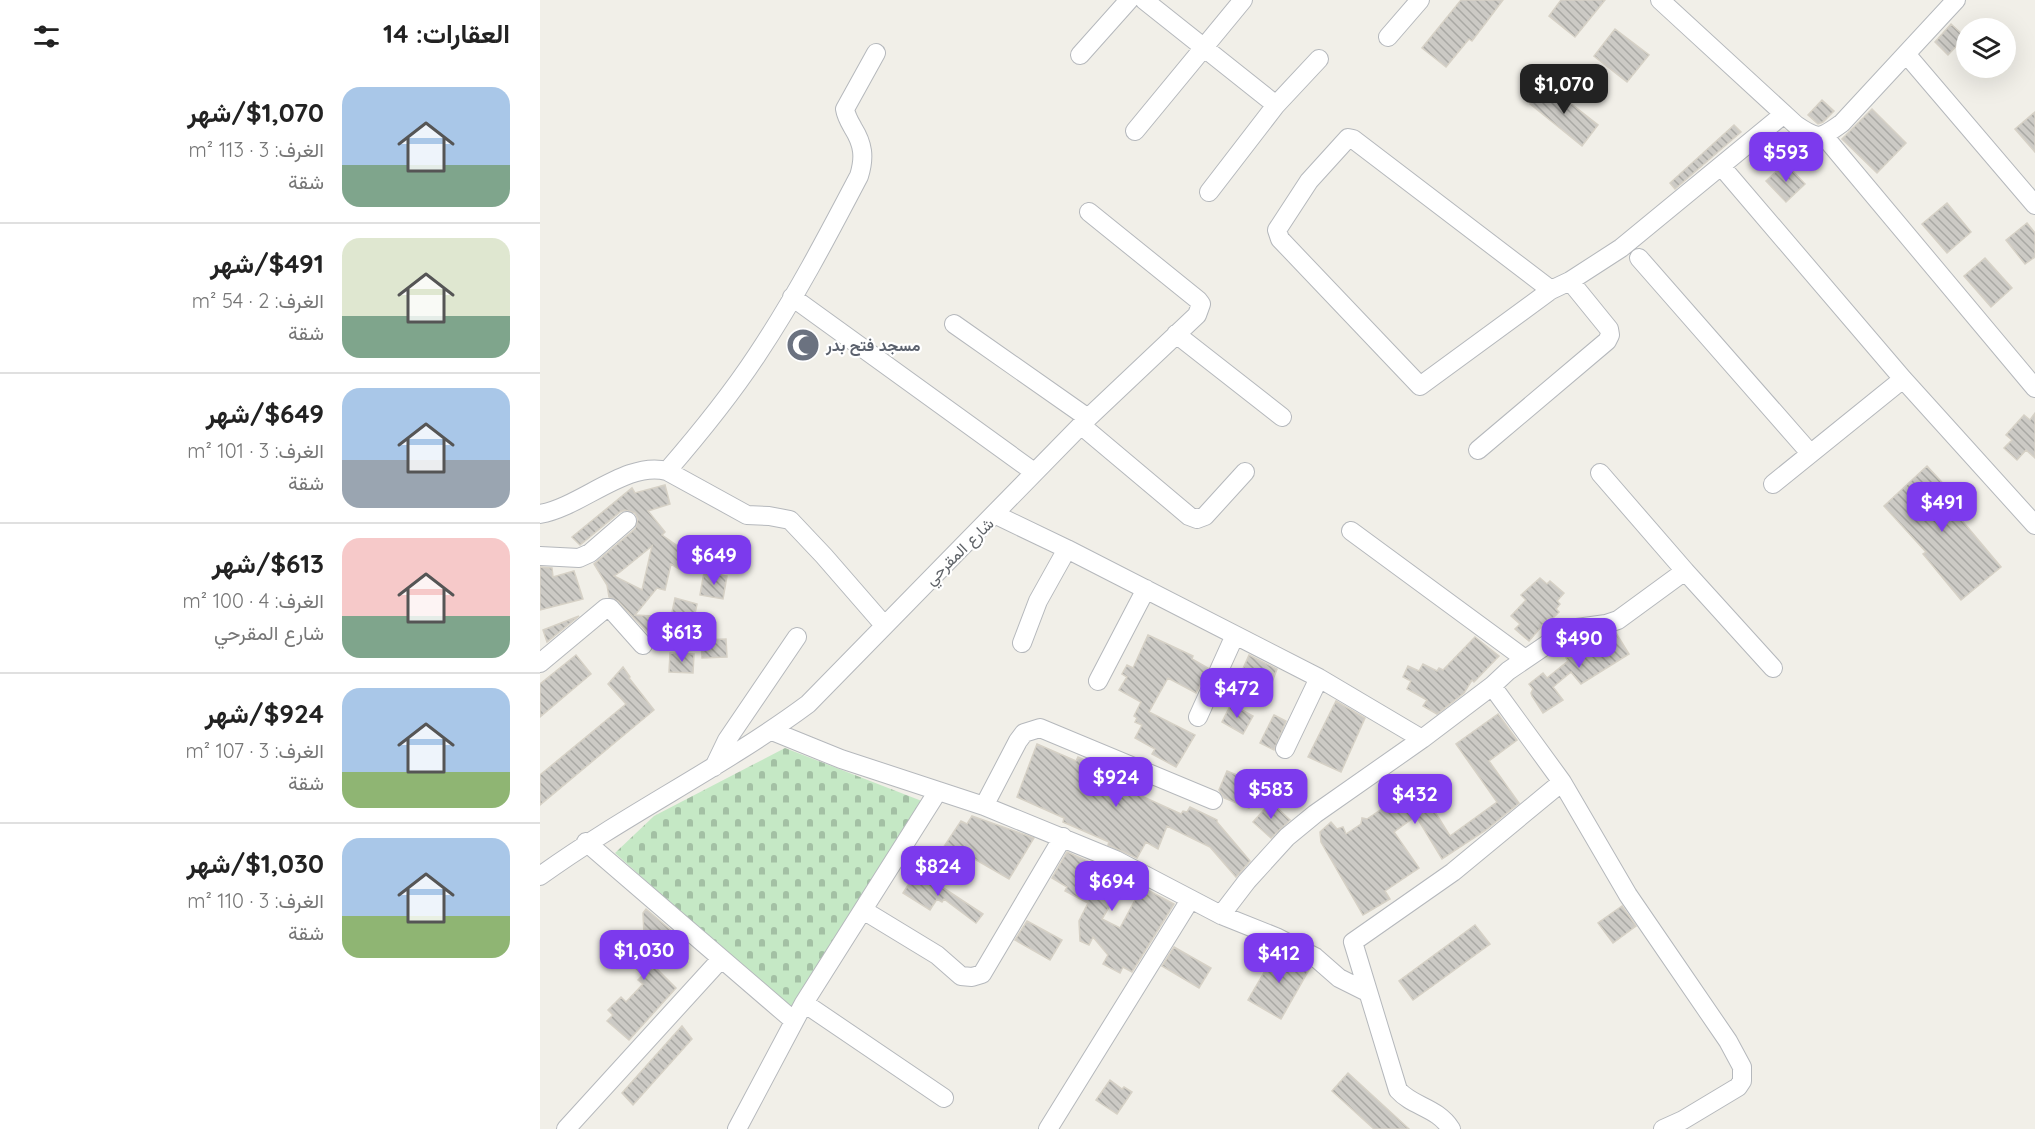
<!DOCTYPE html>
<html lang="ar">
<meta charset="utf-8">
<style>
:root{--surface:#fff;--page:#f2f2f2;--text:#222;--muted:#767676;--line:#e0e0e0;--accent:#7c3aed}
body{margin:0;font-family:Quicksand,Vazirmatn,sans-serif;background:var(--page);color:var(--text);direction:rtl;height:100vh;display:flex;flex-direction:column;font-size:22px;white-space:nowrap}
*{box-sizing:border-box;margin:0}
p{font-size:20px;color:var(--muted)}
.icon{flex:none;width:33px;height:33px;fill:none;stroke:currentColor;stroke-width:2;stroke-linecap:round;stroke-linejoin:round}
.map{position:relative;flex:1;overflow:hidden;direction:ltr}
.sheet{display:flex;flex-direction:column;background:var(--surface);width:540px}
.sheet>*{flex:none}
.controls{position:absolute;left:1416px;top:18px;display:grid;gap:12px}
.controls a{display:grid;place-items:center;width:60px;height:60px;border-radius:50%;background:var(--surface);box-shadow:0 6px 24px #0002;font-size:30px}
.price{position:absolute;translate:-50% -51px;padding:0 14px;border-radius:12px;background:var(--accent);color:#fff;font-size:20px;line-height:39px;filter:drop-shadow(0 2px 3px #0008)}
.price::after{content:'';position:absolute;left:50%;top:36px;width:18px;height:14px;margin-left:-9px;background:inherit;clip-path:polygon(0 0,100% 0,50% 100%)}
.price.active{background:#222;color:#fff}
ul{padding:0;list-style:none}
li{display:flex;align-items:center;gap:18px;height:150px;padding:0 30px}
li+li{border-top:2px solid var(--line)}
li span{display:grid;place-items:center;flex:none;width:168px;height:120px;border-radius:18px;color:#555}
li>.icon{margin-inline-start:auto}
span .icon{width:72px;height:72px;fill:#fffc;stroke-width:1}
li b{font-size:26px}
h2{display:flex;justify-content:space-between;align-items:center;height:72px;padding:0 30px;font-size:26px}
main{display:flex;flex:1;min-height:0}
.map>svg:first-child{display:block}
.cemetery{fill:url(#cemetery-stones)}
.building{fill:url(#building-back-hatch);stroke:#d6d1c6;stroke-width:1.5;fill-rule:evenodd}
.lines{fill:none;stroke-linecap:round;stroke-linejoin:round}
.minor-casing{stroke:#b5b8bc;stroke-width:20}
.minor{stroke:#fff;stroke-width:18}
.labels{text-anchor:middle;stroke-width:4.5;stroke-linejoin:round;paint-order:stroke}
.worship-label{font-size:16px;font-weight:bold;fill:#5b616d;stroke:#fff;text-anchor:start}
.street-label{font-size:16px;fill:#5f6368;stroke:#fff}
</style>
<main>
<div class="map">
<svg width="1495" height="1129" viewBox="0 0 1495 1129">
<defs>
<pattern id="cemetery-stones" width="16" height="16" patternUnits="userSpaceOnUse" patternTransform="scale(1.5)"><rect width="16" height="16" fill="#c5e8c5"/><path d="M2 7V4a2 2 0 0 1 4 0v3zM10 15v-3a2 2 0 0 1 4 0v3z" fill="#a3c0a4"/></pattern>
<pattern id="building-back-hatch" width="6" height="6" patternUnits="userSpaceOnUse" patternTransform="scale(1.5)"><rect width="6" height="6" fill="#cccac5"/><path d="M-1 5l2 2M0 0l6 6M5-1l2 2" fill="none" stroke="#a9a8a4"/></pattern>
</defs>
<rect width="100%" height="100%" fill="#f1efe8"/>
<path class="cemetery" d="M245,748L387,803L253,1013L75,853L114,816Z"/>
<path class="building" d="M921,0H963L932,41L929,39L906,67L882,48Z
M1021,0H1065L1035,37L1009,16Z
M1411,24L1425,37L1408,55L1395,42Z
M1075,29L1109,55L1087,82L1054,56Z
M1006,84L1058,125L1042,146L990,104Z
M1282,100L1294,111L1283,122L1278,124L1268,115Z
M1332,109L1366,143L1337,173L1302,139Z
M1495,112V152L1475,129Z
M1194,125L1201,132L1135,189L1130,183Z
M1245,163L1265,184L1246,202L1226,181Z
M1407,203L1431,232L1407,253L1382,224Z
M1487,223L1495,233V257L1485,264L1466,240Z
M1445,258L1472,288L1451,307L1424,276Z
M1495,413V458L1486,450L1477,460L1464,448L1472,440L1466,435L1484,415L1490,420Z
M1387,466L1422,504L1414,511L1461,567L1421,600L1383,554L1386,552L1344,506Z
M125,485L130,504L108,511L125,532L122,535L149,554L139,569L131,564L125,590L117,588L95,615L131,617L126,636L109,634L78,601L69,597L67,585L54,564L95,529L98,519L95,513L85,510L80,512L40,545L32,537L92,488L95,493ZM112,546L102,590L74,576L80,572Z
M0,567L12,568L13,577L34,571L43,599L0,610Z
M164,572L187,576L183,599L160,595Z
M1000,578L1007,584L1010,581L1024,593L1017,601L1020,604L1016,609L1019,612L1010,621L1008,619L989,641L975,629L980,624L971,616L986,600L981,595Z
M135,598L157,604L153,623L131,617Z
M39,616L7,642L3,630Z
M1076,633L1089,654L1041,684L1031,672L1013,687L1023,700L1003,713L992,696L991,693L993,689L989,684L1003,673L1007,678L1028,661L1026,658L1037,649L1039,651L1063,636Z
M608,635L653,656L652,659L668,668L656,693L628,678L609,712L655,735L636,767L612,754L615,749L595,738L602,725L595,722L597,718L594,716L601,702L579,690L587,677L582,674L587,665L593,668Z
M935,637L959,656L934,682L932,680L924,693L897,714L883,706L887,700L867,689L871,681L863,677L868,666L879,671L883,664L897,671L899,668L903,670Z
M186,639L187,657L162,658L161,640Z
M130,653L154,654L153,673L129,672Z
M36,655L51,674L0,717V684Z
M709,655L737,669L731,685L701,673Z
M83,667L90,677L89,678L114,710L0,805V775L86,704L68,684Z
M796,701L825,718L801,772L768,757Z
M691,704L713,716L703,734L682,722Z
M958,714L977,740L949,761L979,803L946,830L902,859L876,816L854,832L879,868L845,891L850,899L823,915L781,842L780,832L791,822L797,829L803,827L806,834L821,824L822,818L827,819L852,802L856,798L853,794L859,789V785L868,780L897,815L910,836L957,802L916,744Z
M734,715L746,721L734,750L720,743Z
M497,744L536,761L538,757L590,780L586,789L641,814L643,811L647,812L650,807L677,820V822L710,861L696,877L670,847L627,826L618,849L606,842L597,858L568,845L569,842L523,822L524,818L477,797Z
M687,771L719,784L709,808L684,798L679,790Z
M731,802L750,820L731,838L713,822Z
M432,816L494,838L469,879L426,854L414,872L400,863L404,857L399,854L421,821L427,824Z
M527,852L586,878L562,919L580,928L602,887L634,904L592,972L583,967L580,973L563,964L568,955L553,937L549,945L540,941L539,921L548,903L525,891L527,887L512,878Z
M383,875L408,891L443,914L436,923L404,899L402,902L397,899L390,910L363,893L370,882L378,883Z
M1082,906L1096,926L1073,943L1058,923Z
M106,909L133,932L107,959L136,988L89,1040L67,1021L73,1015L68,1010L81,997L86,1002L103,984L98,980L103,975L85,959L104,935L103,913Z
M487,921L522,940L510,960L475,940Z
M935,925L950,944L873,1000L859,981Z
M634,947L671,968L659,988L622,966Z
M737,950L770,968L741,1019L708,1000Z
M142,1026L152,1039L93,1105L82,1093Z
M808,1073L869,1129H834L792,1091Z
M570,1080L582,1089L584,1087L592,1092L577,1114L556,1100Z"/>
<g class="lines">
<g class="minor-casing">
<path id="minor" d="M604,0L736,105
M1120,0L1256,125C1278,140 1280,139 1302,123L1416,0
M848,37L880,0
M540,55L589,0
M1367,55L1495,205
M595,131L703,0
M1284,136L1495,388
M1181,166L1363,379L1495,525
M669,192L736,105L779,59
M1099,258L1270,453
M1011,290L813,139L808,138L769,181L737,230L740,239L880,386L1011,290L1030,281L1081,248L1244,114
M252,297L494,472
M414,324L548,418
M636,334L742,417
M542,426L649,516L657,519L665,516L705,472
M938,450L1067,341L1070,335L1069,329L1030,281
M127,471C159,434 190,396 217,355C255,298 287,237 319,176C325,157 323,144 313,128C309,121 306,116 305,109L336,53
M1060,473L1145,571
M1233,484L1363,379
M0,514C41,507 87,460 127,471L207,515L229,516L250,520L284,556L344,625
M454,514L527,549L779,678L882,739
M811,531L985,659
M0,556L39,558L50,553L87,521
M482,643L498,601L527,549
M0,663L66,608H70L103,645
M558,681L606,589
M952,686L1022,782L1088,895L1188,1041L1202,1067V1081L1198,1087L1143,1120L1123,1129
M658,717L695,635
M232,731L301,759L444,806L576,860L681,915L736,937L775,957L799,978L827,992
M745,749L779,678
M174,767L187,740L257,637
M444,806L478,741L484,733L500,728L673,800
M46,842L254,1021
M0,876C86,814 183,767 268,704L548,418L657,315L661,304L658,300L549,212
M323,910L397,955L421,976L432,977L442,974L523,837
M681,915L707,881L747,837L775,814L882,739L952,686L968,671L1015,639L1037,628L1066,624L1078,620L1145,571L1233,668
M264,1003L404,1098
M26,1129L181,959
M197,1129L264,1003L398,791
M508,1129L650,900
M911,1129C897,1107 873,1107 858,1090L813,942L913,872L1022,782"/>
</g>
<use href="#minor" class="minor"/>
</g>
<defs>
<g id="mosque-disc" transform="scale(1.725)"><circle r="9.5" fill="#6b7280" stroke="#fff"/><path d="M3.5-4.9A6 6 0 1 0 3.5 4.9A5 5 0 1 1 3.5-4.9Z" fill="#fff"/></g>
</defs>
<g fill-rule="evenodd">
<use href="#mosque-disc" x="263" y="345"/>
</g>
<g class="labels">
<g class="worship-label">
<text x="286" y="351">مسجد فتح بدر</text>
</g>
<g class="street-label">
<text transform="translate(419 551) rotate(-44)" y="6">شارع المقرحي</text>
</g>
</g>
</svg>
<div class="controls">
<a><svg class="icon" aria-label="layers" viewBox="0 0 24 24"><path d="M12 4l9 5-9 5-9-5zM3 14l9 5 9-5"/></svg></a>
</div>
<b class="price active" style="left:1024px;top:115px">$1,070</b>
<b class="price" style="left:1246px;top:183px">$593</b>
<b class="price" style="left:1402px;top:533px">$491</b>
<b class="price" style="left:174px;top:586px">$649</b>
<b class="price" style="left:142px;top:663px">$613</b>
<b class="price" style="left:1039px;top:669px">$490</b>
<b class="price" style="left:697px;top:719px">$472</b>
<b class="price" style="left:576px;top:808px">$924</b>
<b class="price" style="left:731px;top:820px">$583</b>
<b class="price" style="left:875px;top:825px">$432</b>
<b class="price" style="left:398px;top:897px">$824</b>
<b class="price" style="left:572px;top:912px">$694</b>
<b class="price" style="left:104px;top:981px">$1,030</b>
<b class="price" style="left:739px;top:984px">$412</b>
</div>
<section class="sheet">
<h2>العقارات: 14<svg class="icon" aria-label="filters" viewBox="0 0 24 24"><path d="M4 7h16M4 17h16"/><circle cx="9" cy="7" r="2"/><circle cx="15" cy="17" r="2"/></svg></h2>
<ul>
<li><span style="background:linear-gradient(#a9c7e8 65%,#7fa58c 0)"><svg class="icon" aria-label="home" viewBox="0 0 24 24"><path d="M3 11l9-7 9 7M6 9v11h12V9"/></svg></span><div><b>$1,070/شهر</b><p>الغرف: 3 · 113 m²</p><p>شقة</p></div></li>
<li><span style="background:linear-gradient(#dfe7d0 65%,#7fa58c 0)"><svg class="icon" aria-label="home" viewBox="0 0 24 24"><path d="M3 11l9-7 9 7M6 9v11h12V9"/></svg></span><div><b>$491/شهر</b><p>الغرف: 2 · 54 m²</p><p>شقة</p></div></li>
<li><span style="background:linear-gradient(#a9c7e8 60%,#9aa5b1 0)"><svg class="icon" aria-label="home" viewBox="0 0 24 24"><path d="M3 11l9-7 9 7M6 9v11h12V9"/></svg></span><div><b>$649/شهر</b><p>الغرف: 3 · 101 m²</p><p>شقة</p></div></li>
<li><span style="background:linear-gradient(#f6c9c9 65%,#7fa58c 0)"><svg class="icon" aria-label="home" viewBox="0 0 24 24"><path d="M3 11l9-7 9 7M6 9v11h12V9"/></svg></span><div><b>$613/شهر</b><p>الغرف: 4 · 100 m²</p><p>شارع المقرحي</p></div></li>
<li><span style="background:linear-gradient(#a9c7e8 70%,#8fb573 0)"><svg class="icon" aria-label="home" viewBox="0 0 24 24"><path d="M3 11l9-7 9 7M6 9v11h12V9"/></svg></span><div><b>$924/شهر</b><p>الغرف: 3 · 107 m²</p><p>شقة</p></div></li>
<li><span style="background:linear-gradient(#a9c7e8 65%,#8fb573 0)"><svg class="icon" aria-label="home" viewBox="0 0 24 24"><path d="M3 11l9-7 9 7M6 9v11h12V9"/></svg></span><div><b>$1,030/شهر</b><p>الغرف: 3 · 110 m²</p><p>شقة</p></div></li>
</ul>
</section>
</main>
